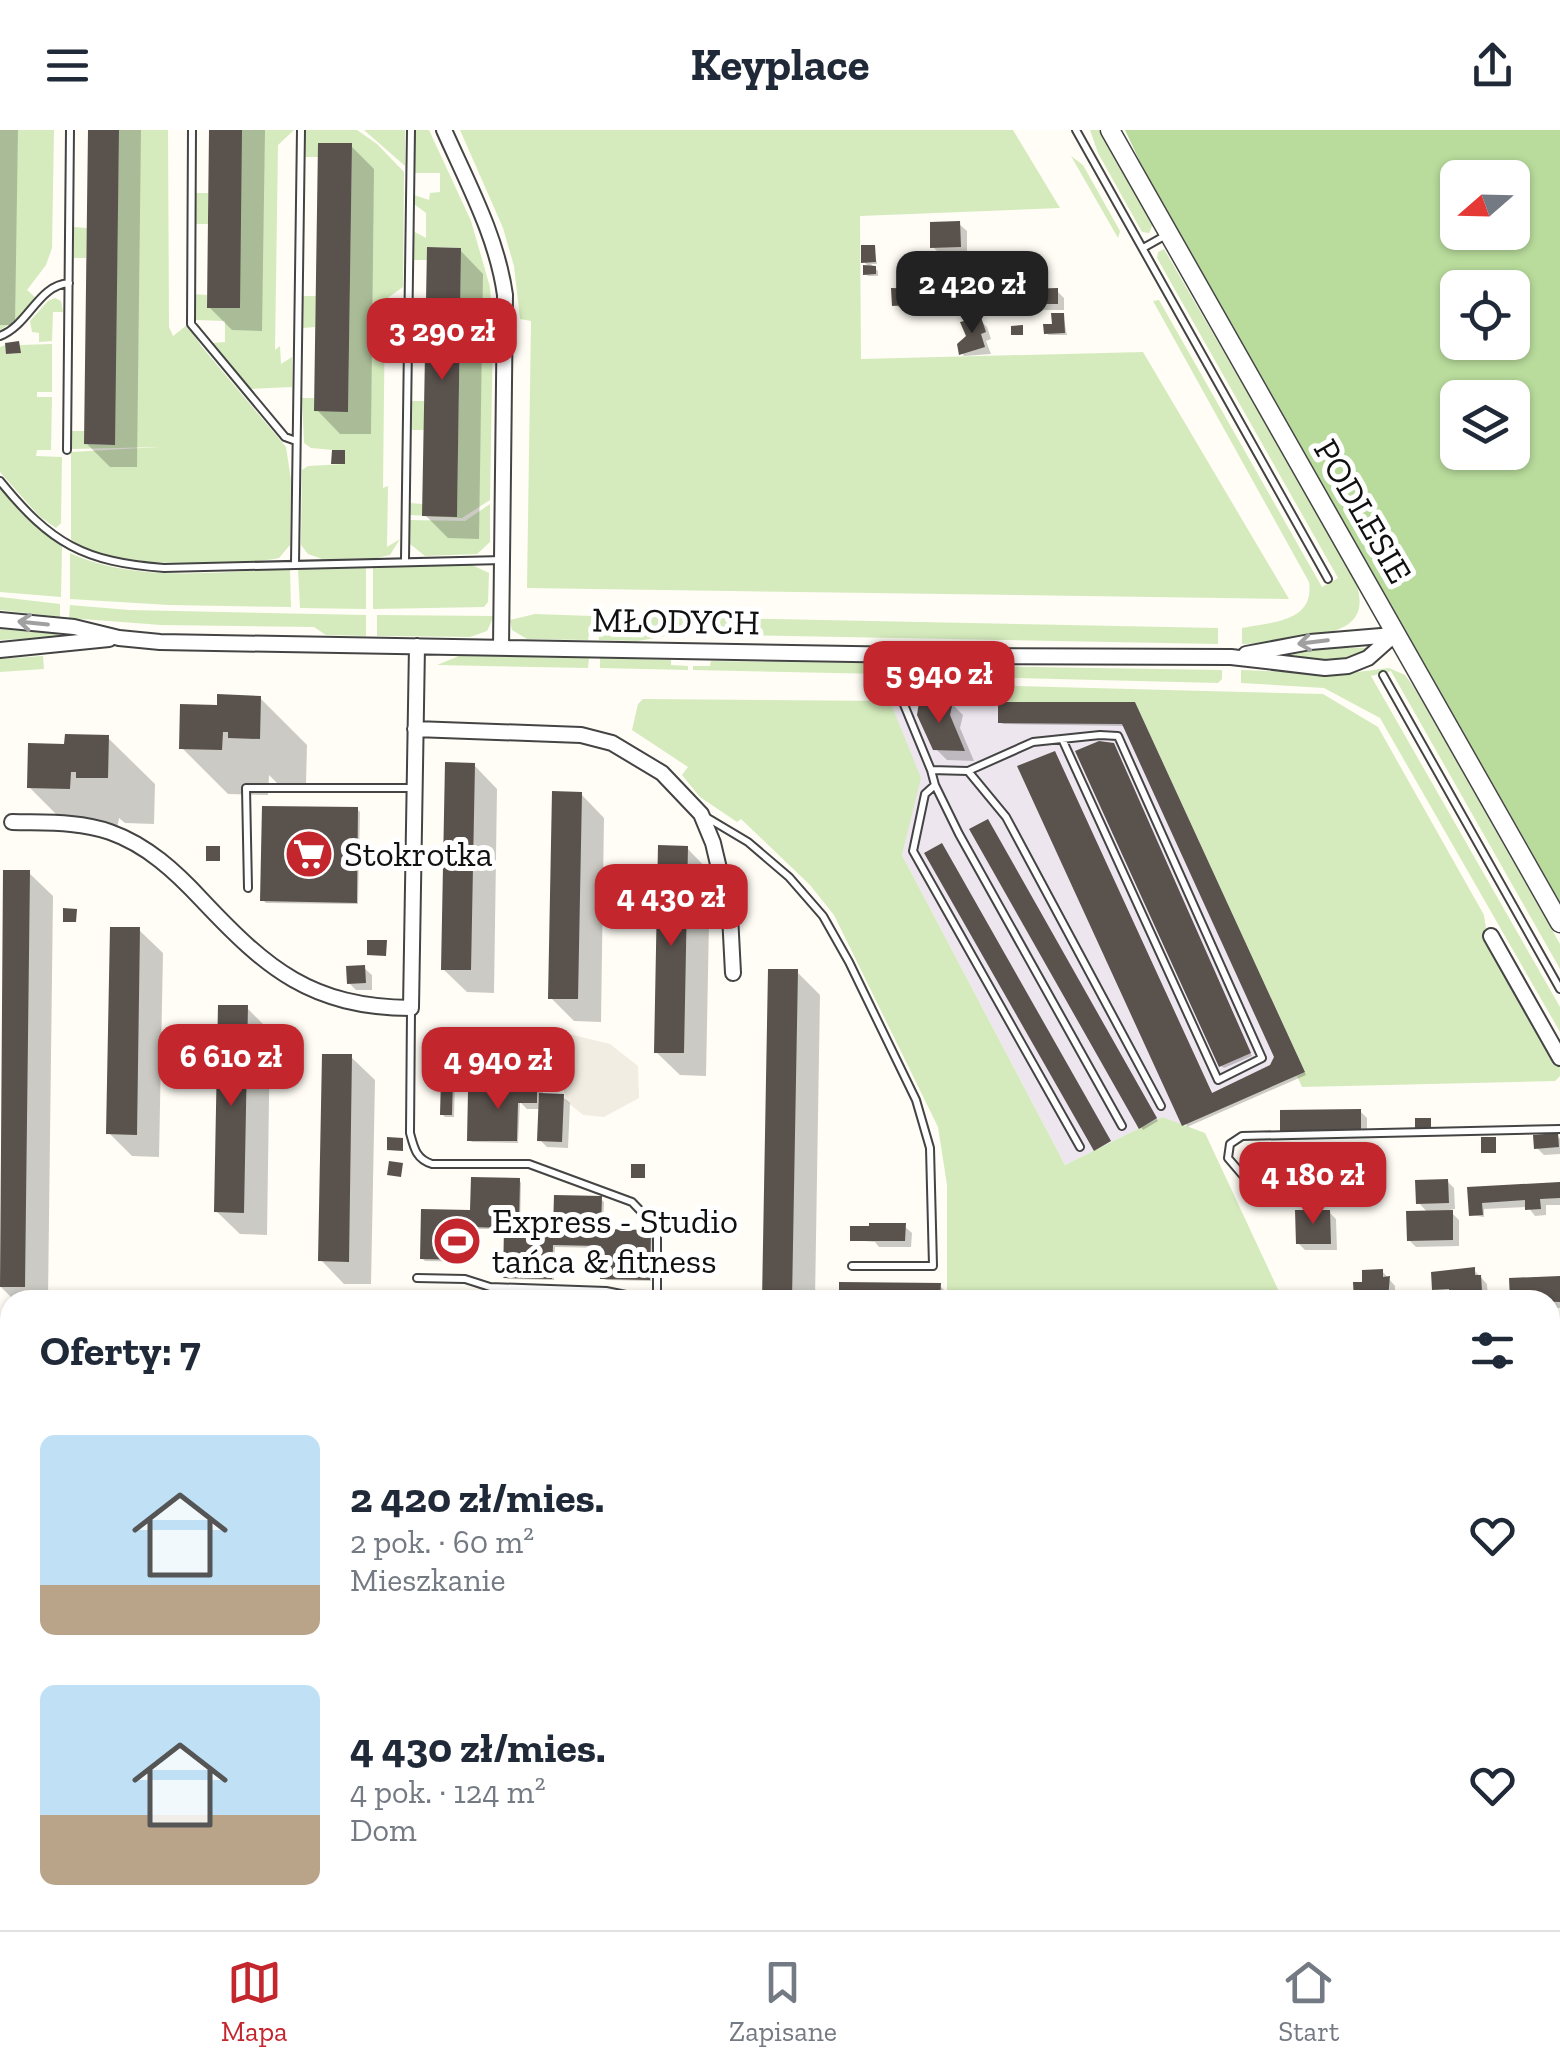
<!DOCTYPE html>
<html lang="pl">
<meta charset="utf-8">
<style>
:root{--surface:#fff;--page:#f6f6f7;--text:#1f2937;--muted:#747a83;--line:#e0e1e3;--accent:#c4262e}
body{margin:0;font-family:"Zilla Slab",serif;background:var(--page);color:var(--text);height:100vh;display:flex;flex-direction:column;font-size:38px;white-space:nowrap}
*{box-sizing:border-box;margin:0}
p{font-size:32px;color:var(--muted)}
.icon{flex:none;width:55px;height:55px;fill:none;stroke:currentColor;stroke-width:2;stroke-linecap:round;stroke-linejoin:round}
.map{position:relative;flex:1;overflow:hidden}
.details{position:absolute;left:0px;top:1160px;width:1560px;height:640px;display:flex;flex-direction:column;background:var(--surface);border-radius:30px 30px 0 0;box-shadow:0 2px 8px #0004}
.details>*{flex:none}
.needle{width:65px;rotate:250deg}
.fabs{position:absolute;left:1440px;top:30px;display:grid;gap:20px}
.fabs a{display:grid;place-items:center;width:90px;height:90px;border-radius:15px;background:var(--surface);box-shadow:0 2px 8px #0004;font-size:50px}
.price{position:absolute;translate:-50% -85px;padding:0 22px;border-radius:20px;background:var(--accent);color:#fff;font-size:32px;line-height:65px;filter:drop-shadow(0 2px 5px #0008)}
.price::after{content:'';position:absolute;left:50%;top:60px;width:30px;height:22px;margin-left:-15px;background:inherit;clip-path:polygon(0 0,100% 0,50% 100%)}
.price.active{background:#222;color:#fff}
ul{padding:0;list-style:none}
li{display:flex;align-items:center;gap:30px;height:250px;padding:0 40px}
li span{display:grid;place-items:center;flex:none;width:280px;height:200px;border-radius:15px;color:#555}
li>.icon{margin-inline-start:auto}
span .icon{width:120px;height:120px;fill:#fffc;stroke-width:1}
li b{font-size:42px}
h2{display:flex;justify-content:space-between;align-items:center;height:120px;padding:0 40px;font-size:42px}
header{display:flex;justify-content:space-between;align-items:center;height:130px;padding:0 40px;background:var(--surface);font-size:45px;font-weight:700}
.tab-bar{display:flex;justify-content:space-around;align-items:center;height:140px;border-top:2px solid var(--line);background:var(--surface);font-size:28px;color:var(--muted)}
.tab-bar a{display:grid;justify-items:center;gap:5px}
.tab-bar .active{color:var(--accent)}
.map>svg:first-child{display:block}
.industrial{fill:#eee6ef}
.green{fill:#d5ebbd}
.forest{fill:#b9dc9c;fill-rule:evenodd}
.pitch{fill:#e6f2cf}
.plaza{fill:#f1ede2}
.shadow{fill:#0003}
.building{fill:#5a524d}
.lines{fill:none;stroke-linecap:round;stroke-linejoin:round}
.service-casing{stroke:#444;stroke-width:10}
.minor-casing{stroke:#444;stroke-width:18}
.tertiary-casing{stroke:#444;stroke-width:21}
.service{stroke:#fff;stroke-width:6}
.minor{stroke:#fff;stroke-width:14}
.tertiary{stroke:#fff;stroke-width:18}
.oneway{stroke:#a0a0a0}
.labels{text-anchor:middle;stroke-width:10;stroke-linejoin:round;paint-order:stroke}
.street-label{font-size:35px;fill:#111;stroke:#fff}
.poi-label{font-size:35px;fill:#111;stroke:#fff;text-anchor:start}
</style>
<header><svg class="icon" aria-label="menu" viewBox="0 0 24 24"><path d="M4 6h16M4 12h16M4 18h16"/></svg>Keyplace<svg class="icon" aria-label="share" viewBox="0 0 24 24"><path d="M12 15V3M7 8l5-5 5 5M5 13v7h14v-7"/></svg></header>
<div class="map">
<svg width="1560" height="1800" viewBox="0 0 1560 1800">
<rect width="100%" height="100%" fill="#fffdf5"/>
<path class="industrial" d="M890,571L1135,572L1305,942L1182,996L1162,987L1065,1035L902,725L920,648Z
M1550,1617L1560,1645V1800H1402L1397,1790H1550Z"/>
<path class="green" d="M0,0H54L52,118L46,135L27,160L36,168L18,189L0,200Z
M119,0H168L169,197L173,206L187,195L202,217L286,317L291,350L290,415L279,428C242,436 94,439 71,409V322L159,317L72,319V301H84V314L114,315Z
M242,0H294L278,15L275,220L280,216L281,234L292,227V257L250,259L211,213L225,212V191L196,190L194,164L207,165V178Z
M305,0H357L377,14L404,42L403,157L385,170L383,358L388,356L387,417L400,409L390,425L376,428L322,429L308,424L301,415L302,340L308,336L345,334V321L311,318L304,313L302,268H314L315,281H348L352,14L319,13L318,27H305Z
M364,0H405V36Z
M414,0H429L471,91L490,157L493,199L490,370L462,388L410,385V373L423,374L457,386L461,118L427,117V130H413V101L426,108V83L414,74V65L429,70L430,63L440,62V43H414Z
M460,0H1013L1060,78L860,86L861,229L1143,222L1289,469L527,458L531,191L520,189L514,136L503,98Z
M1090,0H1099L1153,94L1149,103L1142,102L1098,23Z
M1071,26L1083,35L1120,101L1118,108Z
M196,63H208V94H195Z
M74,97L87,98L86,128H74Z
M1164,119L1354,447C1372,493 1344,501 1306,507C1285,511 1264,514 1242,514V498C1270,492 1315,493 1309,452L1153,171L1159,170L1322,457L1338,448L1157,128L1158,122Z
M303,166H316L315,197L303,198Z
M55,168L61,171L63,182H53L52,211L39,212V203L32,202L30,191L48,171Z
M413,169H426L425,200H412Z
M52,214V262H37V267H52L51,320H37L36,326L62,327L61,393L56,398L39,386L0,342V217L5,215L7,224L20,223V215Z
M411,271H424V300H411Z
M0,357L31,391L62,417L61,467L0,462Z
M490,374V412L477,424L425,426L410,414V390L465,391Z
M70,423C137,454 219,441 290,439L291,477L169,475L70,469Z
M472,435L489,443L488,472L484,477L373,479V437Z
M366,437V479L300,478L298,439Z
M0,467L60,474V487L0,480Z
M70,475L129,480L366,485V506L326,505L314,497L161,495L69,488Z
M535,484L592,486L588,510L527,509L512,500L510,490Z
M377,485L493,486H494L487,501L470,507L377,506Z
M598,486L715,487L714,499L698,498L697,504H676L638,511L599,510Z
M720,488L1218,498V514L736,505V499H720Z
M0,499L58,504V507L0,510Z
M1329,517L1369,518C1344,539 1307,530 1278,524Z
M43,526L44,539L0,542V529Z
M459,526L589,528L588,538L437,535Z
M600,528L671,530V535L688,536V540L600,538Z
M711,531L871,533L883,544L693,540V536H710Z
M910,534L967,535L966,546L901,545Z
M977,536L1222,540V549L1218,553L976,547Z
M1389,538L1405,545L1416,560L1560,814V839L1391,541L1371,546L1560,877V902L1380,588L1324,558L1241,553V540L1342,544Z
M903,553L966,555V572L910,571Z
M976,555L1323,564L1378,597L1484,785L1487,806L1560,937V946L1555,951L1302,957L1297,946L1305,942L1135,572H977Z
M643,569L890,571L921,648L902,725L1065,1035L1162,987L1205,1003L1283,1170H947V1055L938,997L834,785L810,755L741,689L737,692L700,667L682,645L688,637L632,600L638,574Z
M1264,1790H1397L1402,1800H1269Z"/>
<path class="forest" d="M1125,0H1560V772L1141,34ZM1458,48H1512V102H1458ZM1458,158H1512V212H1458ZM1458,268H1512V322H1458Z"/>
<path class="pitch" d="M504,1790H645V1794L504,1793Z"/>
<path class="plaza" d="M525,903L573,905L610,914L638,936L639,968L604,987L583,985L566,971L555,916L526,912Z"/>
<path class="shadow" d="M0,0H18L15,195H0Z
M90,0H141L137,337H110L86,313Z
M211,0H265L262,201L232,200L209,177Z
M351,16L374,39L371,304H340L317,280Z
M959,94L967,101V123L940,124L933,117Z
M874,117L877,134H871L878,141V146H868L865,144L870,138L864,132Z
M460,120L483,144L479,409L448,408L425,385Z
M918,144L930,152L934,150L941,157L951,179L942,181L937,175L923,176V180L910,181L894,175L929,161L924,153L914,159L911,156L908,150Z
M969,160L973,165L999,164L1006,171V178L976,179L964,167L968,177H957L954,174Z
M1057,161L1064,168V180H1043L1038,176H1030L1023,169V174L1009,171L1020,165L1027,172Z
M1063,185L1067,205H1049L1046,203Z
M980,190L987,197L991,209L986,211L991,224L964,226L962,223Z
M260,568L307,615L306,654L277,653L269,645L268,665L228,664L182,618L219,577Z
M952,574L963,585L960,598L974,631L947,630L935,618Z
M1137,578L1306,945L1187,997L1057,627L1213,965L1272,937L1277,927L1126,596L1003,594L1001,592Z
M108,608L155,654L154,694L125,693L119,688L116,705L76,704L29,657L67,617Z
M1116,619L1252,926L1224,938L1221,936Z
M474,635L497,659L494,863L467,862L443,839Z
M581,664L604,688L601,892L574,891L551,868Z
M357,679L360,682L358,774L266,773L263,770Z
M990,694L1158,991L1143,1000L1141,997Z
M687,718L710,742L706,946L680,945L656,922Z
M29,743L53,766L48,1170H14L0,1156Z
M139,800L163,823L159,1027L132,1026L109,1003Z
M364,838L372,845V860H356L349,853Z
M797,842L820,865L815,1170H765Z
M247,878L270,901L267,1105L240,1104L216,1081Z
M351,927L375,950L371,1154H344L321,1130Z
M452,950L455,952L454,987H445L442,984Z
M536,952L543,959V965L562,966L570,973L568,1018L547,1017L540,1010L541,979H527L520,972L518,1013L472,1012L470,1010Z
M1360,981L1367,988V1006L1290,1008L1283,1000Z
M1557,1005L1560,1009V1024L1544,1025L1537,1018Z
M519,1050L521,1053L520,1100L556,1101L601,1069L604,1072L603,1102L650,1103L652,1106L651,1151L606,1150L603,1147V1118L555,1117L554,1150L508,1149L506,1146L507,1099H472L471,1132L425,1131L422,1128L472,1083Z
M1447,1051L1454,1058L1455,1079L1449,1080L1459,1090V1116L1416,1117L1409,1110L1428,1083L1419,1073Z
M1560,1055V1075H1546V1085L1535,1086L1528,1077L1484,1079V1087L1471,1085L1470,1059Z
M1329,1082L1336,1089L1337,1120H1305L1298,1113Z
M904,1096L912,1103L911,1117H879L875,1112L853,1110Z
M1474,1140L1487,1154L1488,1167L1484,1170H1456L1451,1165L1442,1166L1435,1159Z
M1382,1141L1395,1156V1170H1357L1365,1154Z
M1560,1149V1178H1550V1170Z
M940,1156L954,1170H841Z
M1550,1722L1556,1739L1550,1742Z
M663,1790H675V1798H665Z
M805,1790H854L853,1800H815Z
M1127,1790H1177V1800H1126Z
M1501,1790H1516L1517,1792L1506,1798Z"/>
<path class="building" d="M88,0H119L115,315L84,314Z
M209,0H242L240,178H207Z
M318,13H352L348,282L314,281Z
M960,91L961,117L930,118V92Z
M861,115H875L876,132L861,133Z
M427,117L461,118L457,387L422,386Z
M921,134L929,150L934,147L946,172L892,176L891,158L925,159L920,151L909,157L904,149L915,143L912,138Z
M863,135L876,136V144L863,145Z
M957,155L970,157V162H1000V172L951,175L950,169L954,168L949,158Z
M1058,158V174H1024V159Z
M1007,163H1021V172H1007Z
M1051,183H1064L1065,203L1044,204L1043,194H1052Z
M981,187L986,202L981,204L985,217L959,225L957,214L966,206L960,192Z
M1023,195V205H1011V196Z
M19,211L21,223L6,224L5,213Z
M332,320H345V334H331Z
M217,564L261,566L260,609L228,608V602H223L222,620L179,619L180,574L217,575Z
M919,572H953L950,585L965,621L933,620L917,585Z
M998,572H1135L1305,942L1182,996L1017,636L1055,621L1212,963L1270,935L1274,927L1122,594L998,593Z
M65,604L109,605L108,648H76V642H71L70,659L27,658L28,613L64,614Z
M1099,611L1114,613L1251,923L1219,937L1075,621Z
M445,632L475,633L471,840H441Z
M552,661L582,662L578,869H548Z
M262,676L358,677L357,773L260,771Z
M988,689L1157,988L1139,999L969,699Z
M942,713L1111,1011L1094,1021L924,723Z
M658,715L688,716L684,923H654Z
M206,716H220V731H206Z
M3,740H30L25,1157H0Z
M63,778L77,779L76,792H63Z
M110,797H140L137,1005L106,1004Z
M367,810H387L386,826L367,825Z
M365,835L366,853L347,854L346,836Z
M768,839H798L792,1170H762Z
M218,875H248L244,1083L214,1082Z
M322,924H352L349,1132L318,1131Z
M441,947H453L452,985H440Z
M518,949H537V973H518L517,1011H467L468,961L518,962Z
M539,963L564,964L562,1012L537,1011Z
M1361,979V1000L1280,1002V980Z
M1415,988H1431V999H1415Z
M1558,1003L1559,1017L1534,1019L1533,1005Z
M387,1007L403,1008V1021L387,1020Z
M1481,1007H1496V1023H1481Z
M389,1031L403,1033L401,1047L387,1045Z
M631,1034H645V1048H631Z
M471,1047L520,1048L519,1098L553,1099L554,1065L602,1066L601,1099L651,1100L650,1150L600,1149L601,1116L553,1115L552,1149L503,1148L504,1098L470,1097L469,1130L420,1129L421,1079L470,1080Z
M1448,1049L1449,1073L1416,1074L1415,1050Z
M1560,1052V1068L1540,1069L1541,1079L1525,1080V1070L1482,1073L1483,1085L1469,1086L1467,1057Z
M1295,1080H1330L1331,1114H1296Z
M1453,1080V1110L1407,1111L1406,1081Z
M869,1093H906L905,1111H850V1096H869Z
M1475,1137V1145H1481L1482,1161H1478V1166L1450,1167L1449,1159L1432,1160L1431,1142Z
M1383,1139V1147L1390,1146L1388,1168L1376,1166H1372V1170H1354L1353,1152H1362V1140Z
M1560,1146V1172L1510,1170L1509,1148Z
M839,1152L941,1153L940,1170H839Z
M1560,1361V1380H1550V1362Z
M1550,1398H1560V1417H1550Z
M1560,1431V1449H1550V1432Z
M1550,1624L1560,1650V1704L1550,1678Z
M1124,1790H1154V1800H1124Z
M1437,1790H1458L1464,1800H1443Z
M404,1792L453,1793V1800H404Z
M297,1794L348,1795V1800H297Z"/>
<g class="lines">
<g class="service-casing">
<path id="service" d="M192,0L191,194L285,307L296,311
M1076,0L1328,449
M1143,118L1168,104
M0,206C29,195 38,155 69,153
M67,320L70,0
M0,351C51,414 84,432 164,438L503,430
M405,430L411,0
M295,434L301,0
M891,527L893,548L931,640L968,641L1033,612L1100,605L1118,606L1262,928L1218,950L1063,611
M1383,545L1560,859
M931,640L935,655L959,704L1122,996
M968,641L1006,687L1161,976
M935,655L925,664L913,721L1080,1017
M706,687L748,712L789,747L823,786L849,832L916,970L930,1018L933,1136H852
M248,758L246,658H415
M411,881L410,1003C414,1018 416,1029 432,1034H529L632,1072L657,1098V1170
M1258,1063L1228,1028L1230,1014L1242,1006L1560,999
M417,1148L465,1149L490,1157L606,1161L651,1170
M1550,1198L1560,1197
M1550,1389H1560
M1550,1426L1560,1425
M1550,1460H1560
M1550,1693L1560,1720
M1550,1760L1560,1755
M361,1790L366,1800
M1423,1790L1429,1800
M1479,1790L1485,1800
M1530,1790L1532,1800
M286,1800V1790"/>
</g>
<g class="minor-casing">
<path id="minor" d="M444,0C468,54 497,107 505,165L501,518
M0,490L74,497L119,508L160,512L972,526L1231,527L1325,538L1348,536L1368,528L1395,504
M0,520L109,509
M1246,524L1310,512L1393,505
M415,599L581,605L612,613L662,643L701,684L713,713L730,785L733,843
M12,692C45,693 79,691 110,702C147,715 176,742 202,770C267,839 311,877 411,878L417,516
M1491,806L1560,928
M988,1790L995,1800
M0,1791L93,1790
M102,1800L103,1790
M950,1800L971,1790"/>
</g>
<g class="tertiary-casing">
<path id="tertiary" d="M1110,0L1560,793"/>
</g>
<use href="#service" class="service"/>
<use href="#minor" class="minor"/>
<use href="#tertiary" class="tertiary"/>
</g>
<defs><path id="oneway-shaft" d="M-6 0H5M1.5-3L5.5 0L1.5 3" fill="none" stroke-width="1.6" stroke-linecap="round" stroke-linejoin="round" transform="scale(2.5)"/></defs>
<g class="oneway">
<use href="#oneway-shaft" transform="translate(33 493) rotate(-174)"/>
<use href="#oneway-shaft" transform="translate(1313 512) rotate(173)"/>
</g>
<defs>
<g id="supermarket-disc" transform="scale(2.5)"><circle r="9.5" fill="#c4262e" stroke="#fff"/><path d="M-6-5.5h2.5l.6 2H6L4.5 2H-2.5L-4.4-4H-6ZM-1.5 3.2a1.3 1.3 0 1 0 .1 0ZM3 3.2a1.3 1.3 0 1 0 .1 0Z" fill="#fff"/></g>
<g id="stadium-disc" transform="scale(2.5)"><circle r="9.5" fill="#c4262e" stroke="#fff"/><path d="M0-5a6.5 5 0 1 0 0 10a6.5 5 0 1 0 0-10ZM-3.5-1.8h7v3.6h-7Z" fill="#fff"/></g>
</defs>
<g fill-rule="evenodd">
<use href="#supermarket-disc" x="309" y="724"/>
<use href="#stadium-disc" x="457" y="1111"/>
</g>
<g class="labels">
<g class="street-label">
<text transform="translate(1363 381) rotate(60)" y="12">PODLESIE</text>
<text transform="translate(676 491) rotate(1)" y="12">MŁODYCH</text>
</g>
<g class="poi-label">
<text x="344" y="736">Stokrotka</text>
<text x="492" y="1103">Express - Studio<tspan x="492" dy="40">tańca &amp; fitness</tspan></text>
</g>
</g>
</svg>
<div class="fabs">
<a><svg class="needle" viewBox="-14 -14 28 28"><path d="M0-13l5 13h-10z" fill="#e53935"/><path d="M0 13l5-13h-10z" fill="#747a83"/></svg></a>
<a><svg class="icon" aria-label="locate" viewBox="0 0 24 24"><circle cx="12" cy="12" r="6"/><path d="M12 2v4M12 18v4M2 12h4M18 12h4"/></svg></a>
<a><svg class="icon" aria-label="layers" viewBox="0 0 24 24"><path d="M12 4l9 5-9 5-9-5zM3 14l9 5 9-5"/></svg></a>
</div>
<b class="price active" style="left:972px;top:206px">2 420 zł</b>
<b class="price" style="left:442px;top:253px">3 290 zł</b>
<b class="price" style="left:939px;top:596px">5 940 zł</b>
<b class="price" style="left:671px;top:819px">4 430 zł</b>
<b class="price" style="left:231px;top:979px">6 610 zł</b>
<b class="price" style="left:498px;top:982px">4 940 zł</b>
<b class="price" style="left:1313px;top:1097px">4 180 zł</b>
<section class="details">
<h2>Oferty: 7<svg class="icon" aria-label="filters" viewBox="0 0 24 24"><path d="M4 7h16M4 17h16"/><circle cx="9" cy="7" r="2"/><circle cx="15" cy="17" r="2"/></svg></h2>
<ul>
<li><span style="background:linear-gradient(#bfe0f5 75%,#b9a48a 0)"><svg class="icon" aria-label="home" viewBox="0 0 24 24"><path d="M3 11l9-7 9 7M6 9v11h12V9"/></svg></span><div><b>2 420 zł/mies.</b><p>2 pok. · 60 m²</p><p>Mieszkanie</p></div><svg class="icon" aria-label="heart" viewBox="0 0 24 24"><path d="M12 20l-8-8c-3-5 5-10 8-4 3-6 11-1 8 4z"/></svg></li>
<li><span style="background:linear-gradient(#bfe0f5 65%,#b9a48a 0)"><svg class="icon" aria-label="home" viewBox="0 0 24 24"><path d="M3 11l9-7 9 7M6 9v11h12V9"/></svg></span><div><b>4 430 zł/mies.</b><p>4 pok. · 124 m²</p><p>Dom</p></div><svg class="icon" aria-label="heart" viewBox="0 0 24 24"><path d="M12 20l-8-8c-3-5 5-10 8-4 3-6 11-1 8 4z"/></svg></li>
</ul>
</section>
</div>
<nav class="tab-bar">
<a class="active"><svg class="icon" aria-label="map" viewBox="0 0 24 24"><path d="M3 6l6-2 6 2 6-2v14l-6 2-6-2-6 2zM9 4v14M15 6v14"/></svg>Mapa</a>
<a><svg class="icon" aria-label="saved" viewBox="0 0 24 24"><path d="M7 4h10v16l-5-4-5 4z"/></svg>Zapisane</a>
<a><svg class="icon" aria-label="home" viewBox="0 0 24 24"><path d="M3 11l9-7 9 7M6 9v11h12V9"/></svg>Start</a>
</nav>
